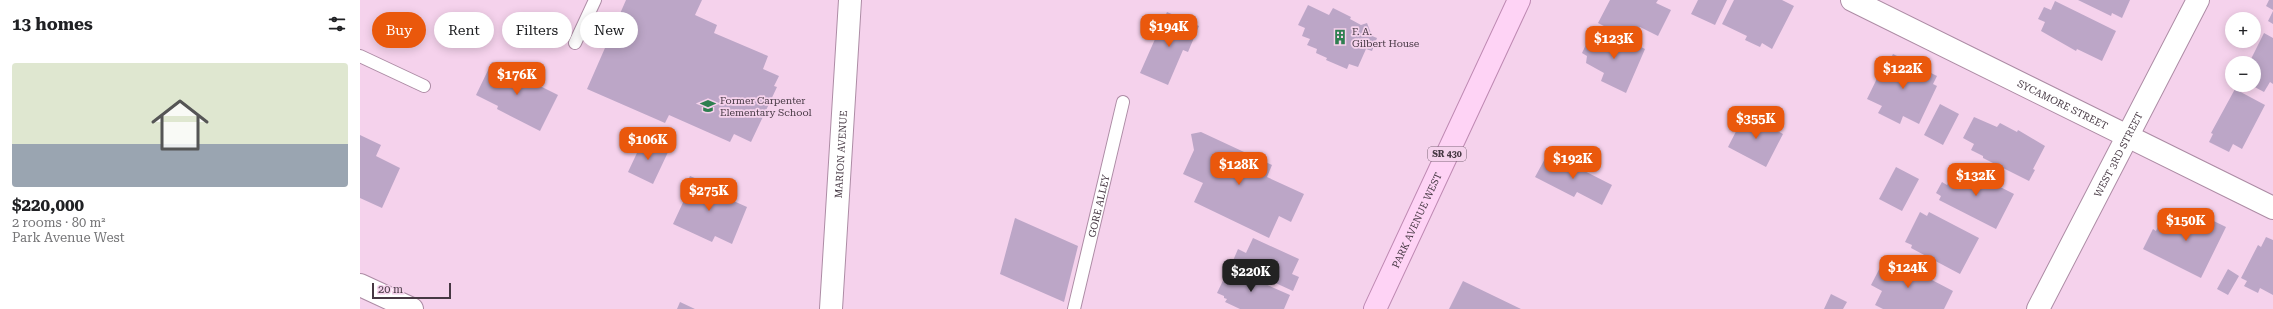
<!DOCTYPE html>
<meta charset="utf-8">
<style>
:root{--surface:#fff;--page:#f6f6f6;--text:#202124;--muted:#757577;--accent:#ea580c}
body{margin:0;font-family:"Roboto Serif",serif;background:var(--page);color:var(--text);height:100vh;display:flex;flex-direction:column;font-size:15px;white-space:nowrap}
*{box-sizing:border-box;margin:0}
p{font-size:13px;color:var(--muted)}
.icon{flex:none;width:22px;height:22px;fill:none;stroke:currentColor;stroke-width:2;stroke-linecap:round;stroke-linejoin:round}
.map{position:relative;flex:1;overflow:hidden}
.details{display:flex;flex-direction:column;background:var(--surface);width:360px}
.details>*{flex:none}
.hud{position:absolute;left:12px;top:12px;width:380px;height:36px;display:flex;gap:8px}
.controls{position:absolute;left:1865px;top:12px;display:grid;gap:8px}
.controls a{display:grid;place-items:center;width:36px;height:36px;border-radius:50%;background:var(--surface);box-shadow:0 2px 10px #0003;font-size:20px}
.scale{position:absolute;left:12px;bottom:10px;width:79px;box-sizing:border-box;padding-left:4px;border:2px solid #463843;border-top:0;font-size:11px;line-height:14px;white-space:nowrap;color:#463843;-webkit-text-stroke:3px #f5d2ec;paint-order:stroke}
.price{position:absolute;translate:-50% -34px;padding:0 9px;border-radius:8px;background:var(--accent);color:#fff;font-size:13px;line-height:26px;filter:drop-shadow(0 1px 2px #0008)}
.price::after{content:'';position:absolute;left:50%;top:24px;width:12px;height:9px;margin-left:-6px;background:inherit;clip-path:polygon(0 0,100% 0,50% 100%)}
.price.current{background:#222;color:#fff}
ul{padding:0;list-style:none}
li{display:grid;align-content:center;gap:8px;height:212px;padding:0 12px}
li span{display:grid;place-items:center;height:124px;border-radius:4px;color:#555}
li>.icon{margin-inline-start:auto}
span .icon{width:72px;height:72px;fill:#fffc;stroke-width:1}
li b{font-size:17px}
h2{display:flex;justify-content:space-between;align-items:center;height:48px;padding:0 12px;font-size:17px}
.chip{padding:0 14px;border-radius:18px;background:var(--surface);box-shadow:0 2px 10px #0003;font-size:14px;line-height:36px}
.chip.current{background:var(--accent);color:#fff}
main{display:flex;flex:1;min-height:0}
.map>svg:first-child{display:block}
.building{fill:#bca6c7}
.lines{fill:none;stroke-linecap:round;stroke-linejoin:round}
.lane-casing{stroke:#ad8ca5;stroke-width:14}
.street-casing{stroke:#ad8ca5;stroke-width:24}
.secondary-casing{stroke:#ad8ca5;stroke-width:24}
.primary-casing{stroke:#be89b2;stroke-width:24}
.lane{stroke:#fff;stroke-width:12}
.street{stroke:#fff;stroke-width:22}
.secondary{stroke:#fff;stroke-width:22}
.primary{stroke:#fed3f5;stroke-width:22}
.labels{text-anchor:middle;stroke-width:3.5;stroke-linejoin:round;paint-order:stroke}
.shield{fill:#f5d2ec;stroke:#7a6676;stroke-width:1}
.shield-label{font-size:9px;font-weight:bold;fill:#463843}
.poi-label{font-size:10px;fill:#463843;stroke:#f5d2ec;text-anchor:start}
.street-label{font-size:10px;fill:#463843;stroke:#f5d2ec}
</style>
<main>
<section class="details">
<h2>13 homes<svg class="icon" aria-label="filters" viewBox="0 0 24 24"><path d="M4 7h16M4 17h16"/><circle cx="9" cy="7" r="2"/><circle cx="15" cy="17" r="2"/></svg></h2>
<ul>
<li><span style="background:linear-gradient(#dfe7d0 65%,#9aa5b1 0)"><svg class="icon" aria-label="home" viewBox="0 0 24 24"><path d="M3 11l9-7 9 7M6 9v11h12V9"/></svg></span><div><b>$220,000</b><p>2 rooms · 80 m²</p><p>Park Avenue West</p></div></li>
</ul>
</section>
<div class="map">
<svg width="1913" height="309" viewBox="0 0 1913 309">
<rect width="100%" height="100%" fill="#f5d2ec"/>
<path class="building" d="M266,0H342L335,15L357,25L354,33L408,56L403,69L419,76L414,86L417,87L391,142L374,134L370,142L309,115L305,123L227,89Z
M1250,0H1298L1296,3L1311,10L1298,36L1280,27L1273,41L1238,23Z
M1338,0H1367L1355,25L1331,14Z
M1374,0H1422L1434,6L1412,49L1402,43L1400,47L1385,40L1387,36L1362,24Z
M1718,0H1770L1762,18L1752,13L1751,16Z
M1909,0H1913V10L1906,6Z
M1695,1L1756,31L1742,61L1717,49L1716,51L1681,31L1685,22L1678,19L1684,7L1691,10Z
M948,5L969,15L973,8L991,17L990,19L1001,25L1007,23L1012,36L1017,38L1012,51L1006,49L998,67L989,64L987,69L966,60L967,58L956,53L957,49L947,45L950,39L942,36L945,28L938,25Z
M1913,11V24L1908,21Z
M807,12L839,26L828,52L823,50L808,85L780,73Z
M1232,32L1258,45L1261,37L1285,49L1266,93L1241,81L1244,73L1226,63L1227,56L1222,53Z
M1904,33L1913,38V84L1910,82L1904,92L1891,85H1894V63H1889Z
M1533,54L1577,76L1573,84L1577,86L1559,124L1543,116L1540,124L1518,113L1522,106L1507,99L1526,60L1529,62Z
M132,62L198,95L180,131L137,109L138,106L116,95Z
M1875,89L1905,105L1882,149L1873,144L1869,152L1849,142L1853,134L1851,133Z
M1580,104L1599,114L1583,145L1564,135Z
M1385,114L1423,134L1406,167L1368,147Z
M1614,117L1637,127L1640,123L1657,132L1658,130L1685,146L1673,169L1675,170L1669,181L1623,158V156L1611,150L1614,144L1603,138Z
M841,132L912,165L907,177L944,194L931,222L919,216L909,238L834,202L843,183L823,174L834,150L831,134Z
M0,135L21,145L16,156L40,168L22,208L0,198Z
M284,138L309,150L293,184L268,172Z
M1187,155L1194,159L1195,156L1252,185L1242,205L1217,192L1214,197L1175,177Z
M1597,165L1654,194L1636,229L1579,200L1581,196L1576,193L1582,182L1587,185Z
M1536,167L1559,179L1542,211L1519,199Z
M330,176L371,194L369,199L387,207L372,244L355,236L352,242L313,224L326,196L322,193Z
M1827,208L1866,227L1841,278L1783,249L1793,229L1796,231L1802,218L1818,226Z
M1560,212L1567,216L1569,212L1619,238L1600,274L1551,248L1552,245L1545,242Z
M655,218L718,246L704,302L640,274Z
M1906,237L1913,240V295L1900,288L1898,293L1884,286L1887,281L1881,278L1898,245L1901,247Z
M893,238L939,259L932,274L939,277L933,291L872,263L878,249L886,253Z
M1526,256L1593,291L1584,309H1523L1515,305L1522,291L1511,285Z
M869,268L930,295L924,309H880L865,302L867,299L864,298V296L857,293Z
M1868,269L1879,276L1868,295L1857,289Z
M1103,281L1161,309H1089Z
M1471,294L1487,302L1483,309H1464Z
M320,302L335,309H317Z"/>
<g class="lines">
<g class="lane-casing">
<g id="lane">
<path d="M215,43L235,0"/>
<path d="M0,56L64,86"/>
<path id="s1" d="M714,309L763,102"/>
</g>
</g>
<g class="street-casing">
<g id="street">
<path id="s2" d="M1492,0L1913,208"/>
<path id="s3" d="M1678,309L1838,0"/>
</g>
</g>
<g class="secondary-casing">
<g id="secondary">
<path d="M0,285L52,309"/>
<path id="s4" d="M471,309L490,0"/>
</g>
</g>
<g class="primary-casing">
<g id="primary">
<path id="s5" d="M1015,309L1159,0"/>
</g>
</g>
<use href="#lane" class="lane"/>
<use href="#street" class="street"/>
<use href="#secondary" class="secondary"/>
<use href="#primary" class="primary"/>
</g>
<defs>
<g id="building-bare" transform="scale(1.2)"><path d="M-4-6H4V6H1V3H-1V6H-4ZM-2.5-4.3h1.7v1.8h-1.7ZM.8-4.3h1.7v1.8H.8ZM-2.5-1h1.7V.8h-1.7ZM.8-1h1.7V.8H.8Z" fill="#2e7f50" stroke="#f5d2ec" stroke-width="2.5" paint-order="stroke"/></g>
<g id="school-bare" transform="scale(1.2)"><path d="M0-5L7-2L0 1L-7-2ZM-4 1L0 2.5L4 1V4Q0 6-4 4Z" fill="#2e7f50" stroke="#f5d2ec" stroke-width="2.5" paint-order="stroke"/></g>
</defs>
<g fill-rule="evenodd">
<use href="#building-bare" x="980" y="37"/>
<use href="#school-bare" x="348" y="106"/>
</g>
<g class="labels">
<rect class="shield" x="1068" y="147" width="38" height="14" rx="3"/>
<g class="shield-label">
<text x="1087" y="157">SR 430</text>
</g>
<g class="poi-label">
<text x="992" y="35">F. A.<tspan x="992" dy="12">Gilbert House</tspan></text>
<text x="360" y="104">Former Carpenter<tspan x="360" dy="12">Elementary School</tspan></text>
</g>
<g class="street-label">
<text dy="4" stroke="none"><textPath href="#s2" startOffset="235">SYCAMORE STREET</textPath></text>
<text dy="4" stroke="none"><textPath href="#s4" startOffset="155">MARION AVENUE</textPath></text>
<text dy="4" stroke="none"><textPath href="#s3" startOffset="174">WEST 3RD STREET</textPath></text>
<text dy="4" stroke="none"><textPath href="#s1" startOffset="106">GORE ALLEY</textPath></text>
<text dy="4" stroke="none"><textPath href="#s5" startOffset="98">PARK AVENUE WEST</textPath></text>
</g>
</g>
</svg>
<div class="controls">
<a>+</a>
<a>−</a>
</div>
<div class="scale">20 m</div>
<b class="price" style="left:809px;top:48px">$194K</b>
<b class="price" style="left:1254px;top:60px">$123K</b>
<b class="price" style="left:1543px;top:90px">$122K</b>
<b class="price" style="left:157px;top:96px">$176K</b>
<b class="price" style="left:1396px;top:140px">$355K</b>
<b class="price" style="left:288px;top:161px">$106K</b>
<b class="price" style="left:1213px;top:180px">$192K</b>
<b class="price" style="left:879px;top:186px">$128K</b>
<b class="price" style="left:1616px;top:197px">$132K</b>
<b class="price" style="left:349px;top:212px">$275K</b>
<b class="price" style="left:1826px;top:242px">$150K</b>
<b class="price" style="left:1548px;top:289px">$124K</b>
<b class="price current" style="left:891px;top:293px">$220K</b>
<div class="hud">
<a class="chip current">Buy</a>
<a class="chip">Rent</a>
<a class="chip">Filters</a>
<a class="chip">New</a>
</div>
</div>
</main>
